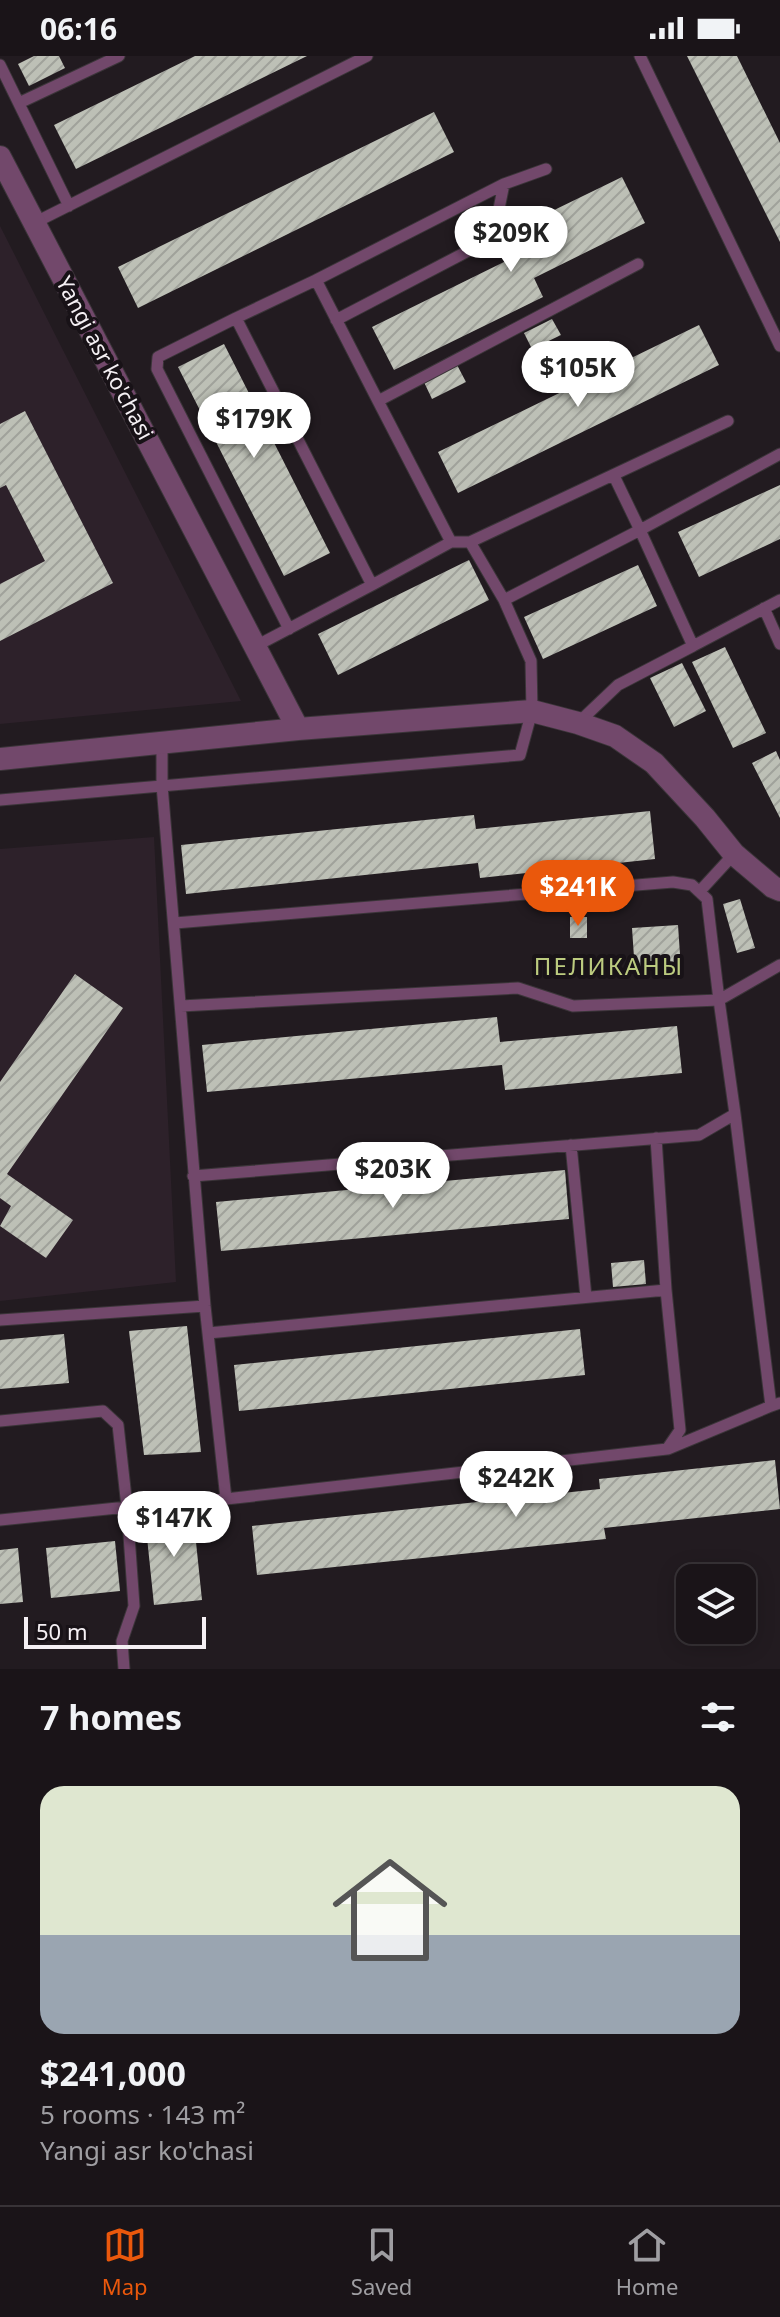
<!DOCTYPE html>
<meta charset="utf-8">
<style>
:root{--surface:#1a1418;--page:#231d21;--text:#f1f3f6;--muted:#9f9ea2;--line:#383337;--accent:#ea580c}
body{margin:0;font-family:"Noto Sans",sans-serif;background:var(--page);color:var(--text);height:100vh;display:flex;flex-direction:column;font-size:30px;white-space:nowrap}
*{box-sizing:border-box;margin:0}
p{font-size:26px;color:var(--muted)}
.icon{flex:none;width:44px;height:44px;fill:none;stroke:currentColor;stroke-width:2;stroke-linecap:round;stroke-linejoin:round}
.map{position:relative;height:1613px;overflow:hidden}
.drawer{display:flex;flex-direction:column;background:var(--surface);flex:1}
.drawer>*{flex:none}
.controls{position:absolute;left:676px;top:1508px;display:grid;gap:16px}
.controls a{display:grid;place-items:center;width:80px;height:80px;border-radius:16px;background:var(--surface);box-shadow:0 4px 20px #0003,0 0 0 2px var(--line);font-size:40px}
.scale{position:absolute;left:24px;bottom:20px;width:182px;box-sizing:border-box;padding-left:8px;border:4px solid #f5f0f4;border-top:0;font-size:22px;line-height:28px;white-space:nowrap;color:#f5f0f4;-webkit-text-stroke:6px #181217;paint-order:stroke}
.price{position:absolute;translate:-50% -68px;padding:0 18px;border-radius:28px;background:#fff;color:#222;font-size:26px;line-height:52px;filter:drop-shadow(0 2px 4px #0008)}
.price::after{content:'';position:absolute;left:50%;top:48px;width:24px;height:18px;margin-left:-12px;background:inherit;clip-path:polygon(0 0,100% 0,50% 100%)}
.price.selected{background:var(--accent);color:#fff}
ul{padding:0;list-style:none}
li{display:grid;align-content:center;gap:16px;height:424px;padding:0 40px}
li span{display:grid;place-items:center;height:248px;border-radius:24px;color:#555}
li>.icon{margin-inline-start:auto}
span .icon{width:144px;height:144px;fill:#fffc;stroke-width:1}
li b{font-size:34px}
h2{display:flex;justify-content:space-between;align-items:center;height:96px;padding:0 40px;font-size:34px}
.status{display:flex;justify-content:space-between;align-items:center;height:56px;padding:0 40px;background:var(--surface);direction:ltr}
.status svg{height:22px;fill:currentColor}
.dock{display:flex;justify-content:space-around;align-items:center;height:112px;border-top:2px solid var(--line);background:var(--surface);font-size:22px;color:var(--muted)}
.dock a{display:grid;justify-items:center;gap:4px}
.dock .selected{color:var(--accent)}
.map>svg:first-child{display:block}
.built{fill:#2d212a}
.building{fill:url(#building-hatch)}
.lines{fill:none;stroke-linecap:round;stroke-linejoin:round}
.lane-casing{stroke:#3b3539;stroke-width:13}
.street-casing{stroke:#3b3539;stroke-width:24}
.lane{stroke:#72486b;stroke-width:11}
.street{stroke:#72486b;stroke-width:22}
.labels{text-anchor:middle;stroke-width:8;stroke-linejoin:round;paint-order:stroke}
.street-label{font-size:22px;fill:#f5f0f4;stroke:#181217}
.neighbourhood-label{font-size:24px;letter-spacing:2px;fill:#bccb7f;stroke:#181217}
</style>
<div class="status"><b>06:16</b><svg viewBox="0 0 49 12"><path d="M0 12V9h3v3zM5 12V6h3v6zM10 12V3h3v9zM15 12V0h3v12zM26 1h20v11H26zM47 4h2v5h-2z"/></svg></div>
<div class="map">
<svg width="780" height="1613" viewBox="0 0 780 1613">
<defs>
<pattern id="building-hatch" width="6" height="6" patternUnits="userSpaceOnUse" patternTransform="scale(2)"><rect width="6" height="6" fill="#bdc0b6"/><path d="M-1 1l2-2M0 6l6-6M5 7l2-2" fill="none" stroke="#a0a29b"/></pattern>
</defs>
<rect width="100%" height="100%" fill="#221b20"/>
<path class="built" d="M0,170L241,645L0,668Z
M154,781L176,1226L0,1245V793Z"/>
<path class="building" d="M34,0H59L65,12L29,30L18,8Z
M195,0H307L76,113L54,69Z
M687,0H737L780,87V186Z
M434,56L454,96L138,252L118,211Z
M622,121L645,167L534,222L543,241L394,314L372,271L520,198L509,176Z
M552,263L561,279L532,293L524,277Z
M699,269L719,309L458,437L438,396Z
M224,288L330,497L284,520L178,311Z
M456,307L466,326L432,343L423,324Z
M25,355L113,527L0,585V528L45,505L6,429L0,432V368Z
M780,429V483L699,521L678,476Z
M469,504L489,544L338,619L318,578Z
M638,509L657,550L543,603L524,561Z
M725,591L766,677L733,692L692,606Z
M682,607L706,655L674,671L650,622Z
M776,695L780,704V762L752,707Z
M650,755L655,803L480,822L478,807L186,838L181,789L474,759L476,773Z
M740,843L755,892L737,897L723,848Z
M570,861H587V882H570Z
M678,869L681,913L635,916L632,872Z
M75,918L123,952L7,1118L73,1164L46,1202L0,1170L11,1150L0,1142V1026Z
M497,961L500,986L677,970L682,1017L505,1034L502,1009L207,1036L202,989Z
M565,1114L569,1163L221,1195L216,1146Z
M644,1204L646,1228L613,1231L611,1207Z
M187,1270L201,1396L144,1399L129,1275Z
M580,1273L585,1319L239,1355L234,1309Z
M64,1278L69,1327L0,1333V1284Z
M775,1404L780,1453L604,1472L606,1483L257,1519L252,1470L600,1433L599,1423Z
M193,1457L202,1544L154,1549L145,1462Z
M115,1485L120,1535L51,1542L46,1492Z
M18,1492L23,1546L0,1548V1494Z"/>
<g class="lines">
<g class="lane-casing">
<path id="lane" d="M640,0L780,290
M0,9L69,150
M19,47L119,0
M34,167L367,0
M316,224L378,345L638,208
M236,262L316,224L504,128L546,113
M336,264L493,182L504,128
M378,345L451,486
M614,420L640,474L780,398
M470,486L728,365
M372,529L451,486H470L504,544L640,474L693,590L618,629L578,667
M764,552L780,588
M256,590L372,529L236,262L158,301L157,313L289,573
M693,590L780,544
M162,687V729L205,1250L226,1443
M0,744L520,699L532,655L531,605L504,544
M700,835L734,798
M175,867L673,826L692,829L707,843L719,944L573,950L518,932L181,950
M735,1058L771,1350L780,1347
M571,1089L586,1241
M193,1120L699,1079L735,1058L719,944L780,909
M0,1264L205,1250
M208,1277L666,1234L656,1082
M0,1365L103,1355L118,1369L127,1451L0,1464
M668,1393L771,1350
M124,1613L122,1585L134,1550L127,1451L226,1443L667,1393L680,1374L666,1234"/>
</g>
<g class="street-casing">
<path id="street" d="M0,101L298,673
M0,703L298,673L532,655L578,667L615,680L654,707L705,762L734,798L773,831L780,834"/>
</g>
<use href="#lane" class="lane"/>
<use href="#street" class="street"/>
</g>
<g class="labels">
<g class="street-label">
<text transform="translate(105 302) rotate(62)" y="8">Yangi asr ko'chasi</text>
</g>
<g class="neighbourhood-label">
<text x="609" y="919">ПЕЛИКАНЫ</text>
</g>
</g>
</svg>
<div class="controls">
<a><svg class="icon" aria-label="layers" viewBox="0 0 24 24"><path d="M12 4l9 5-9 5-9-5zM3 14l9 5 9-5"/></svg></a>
</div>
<div class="scale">50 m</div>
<b class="price" style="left:511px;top:218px">$209K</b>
<b class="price" style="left:578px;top:353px">$105K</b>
<b class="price" style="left:254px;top:404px">$179K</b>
<b class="price selected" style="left:578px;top:872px">$241K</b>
<b class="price" style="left:393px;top:1154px">$203K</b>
<b class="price" style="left:516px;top:1463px">$242K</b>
<b class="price" style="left:174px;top:1503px">$147K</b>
</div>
<section class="drawer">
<h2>7 homes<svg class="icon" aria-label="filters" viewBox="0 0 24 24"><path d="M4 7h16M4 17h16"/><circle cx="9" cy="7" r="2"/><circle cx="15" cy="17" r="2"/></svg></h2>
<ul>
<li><span style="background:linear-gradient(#dfe7d0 60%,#9aa5b1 0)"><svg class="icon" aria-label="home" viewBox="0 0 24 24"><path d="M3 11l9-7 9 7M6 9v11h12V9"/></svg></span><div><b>$241,000</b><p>5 rooms · 143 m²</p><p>Yangi asr ko'chasi</p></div></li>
</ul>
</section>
<nav class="dock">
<a class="selected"><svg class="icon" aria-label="map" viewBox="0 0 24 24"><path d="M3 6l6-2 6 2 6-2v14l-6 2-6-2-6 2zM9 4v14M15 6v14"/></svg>Map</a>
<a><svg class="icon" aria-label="saved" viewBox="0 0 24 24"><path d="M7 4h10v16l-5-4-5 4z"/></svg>Saved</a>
<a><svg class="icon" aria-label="home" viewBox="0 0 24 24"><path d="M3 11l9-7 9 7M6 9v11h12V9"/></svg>Home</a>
</nav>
